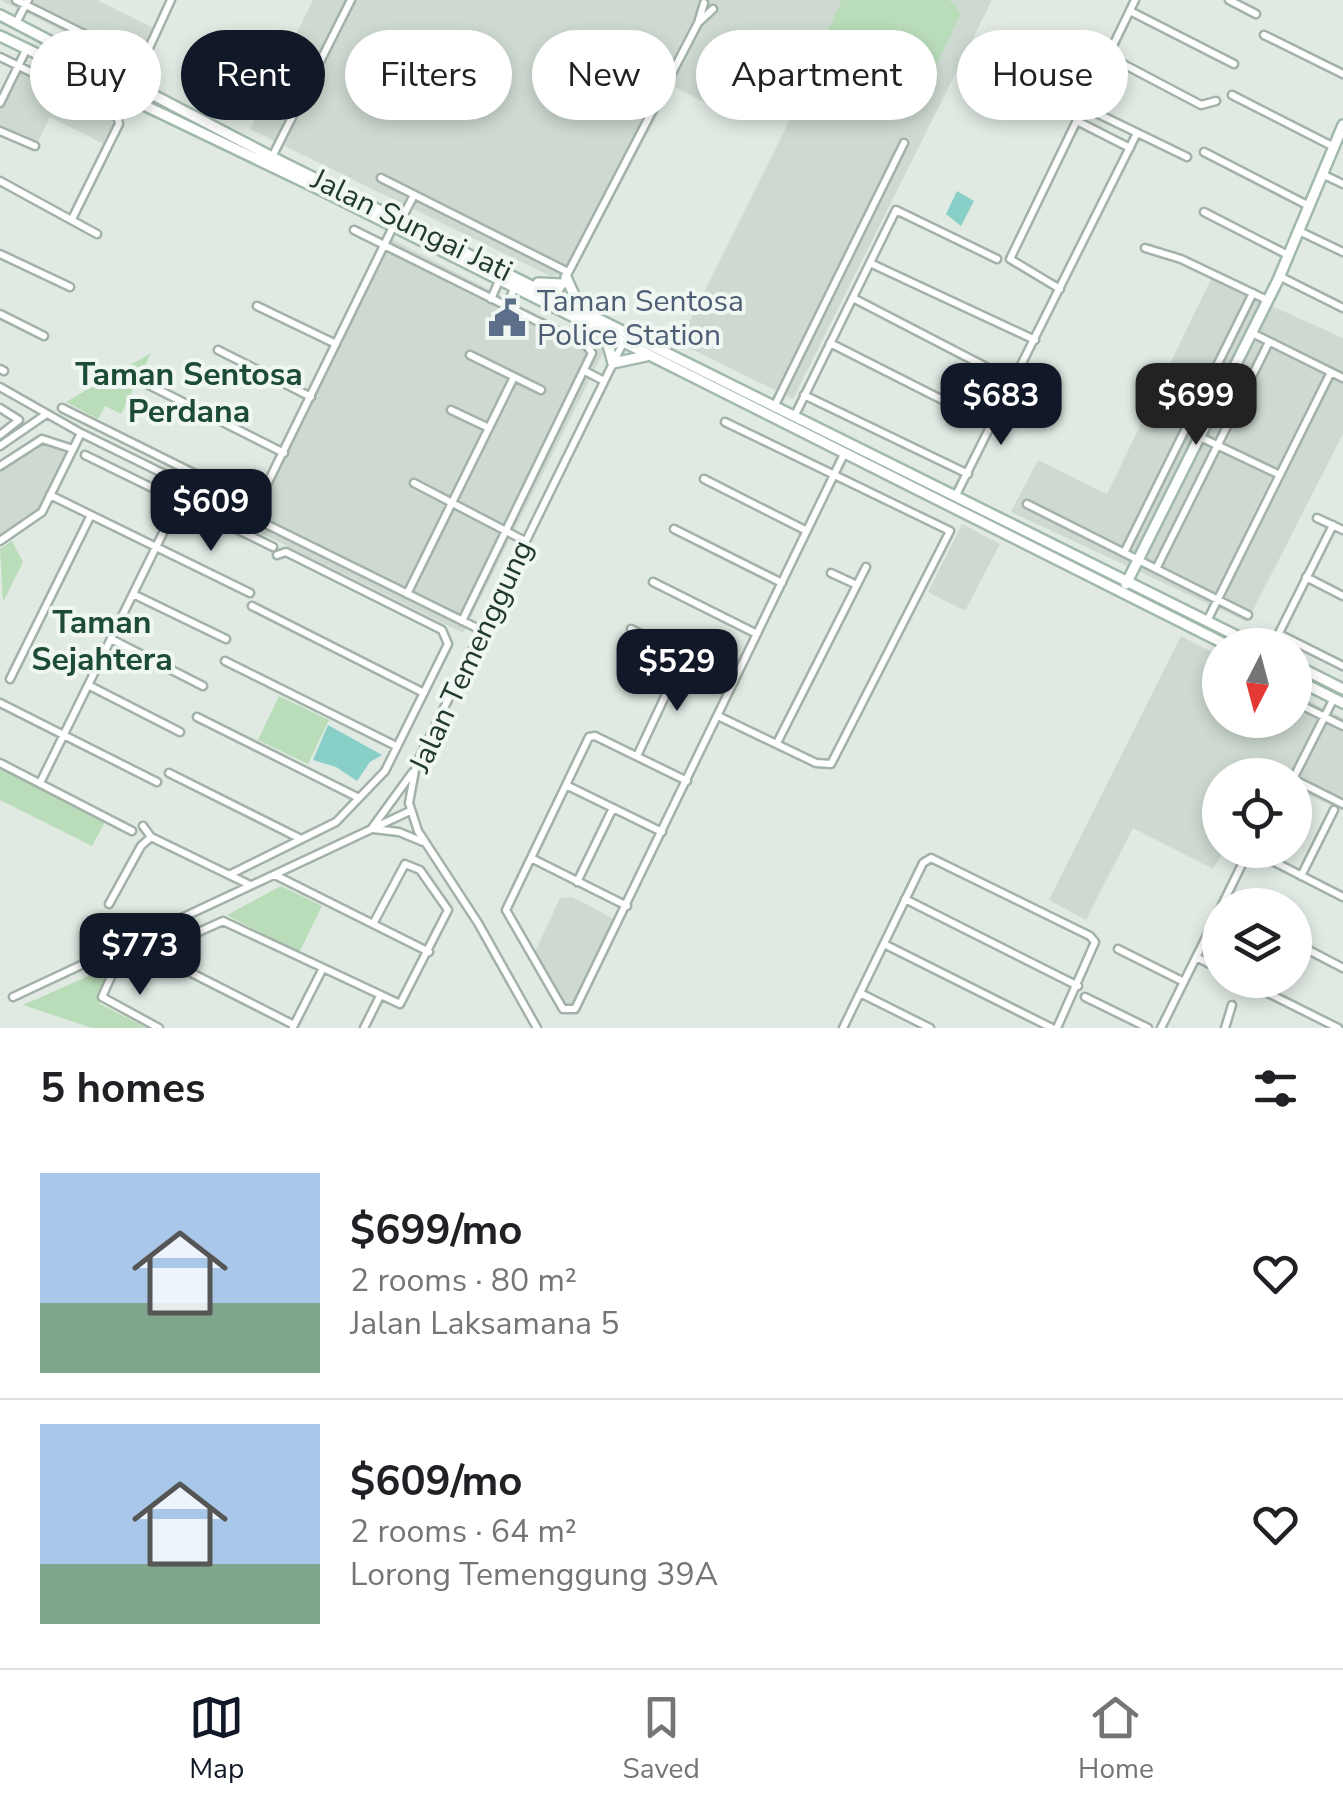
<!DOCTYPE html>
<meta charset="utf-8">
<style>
:root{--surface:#fff;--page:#f6f6f6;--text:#202124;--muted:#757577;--line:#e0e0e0;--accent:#111827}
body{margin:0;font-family:"Nunito Sans",sans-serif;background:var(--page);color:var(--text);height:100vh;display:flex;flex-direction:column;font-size:38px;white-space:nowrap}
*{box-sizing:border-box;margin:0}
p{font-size:32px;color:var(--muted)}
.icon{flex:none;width:55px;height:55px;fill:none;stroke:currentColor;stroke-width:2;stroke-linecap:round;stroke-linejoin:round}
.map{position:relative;height:1028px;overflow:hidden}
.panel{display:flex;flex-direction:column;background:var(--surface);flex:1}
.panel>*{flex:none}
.guide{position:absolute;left:30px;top:30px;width:1285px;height:90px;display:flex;gap:20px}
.needle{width:65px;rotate:186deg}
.fabs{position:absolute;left:1202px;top:628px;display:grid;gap:20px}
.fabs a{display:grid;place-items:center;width:110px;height:110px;border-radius:50%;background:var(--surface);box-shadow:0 5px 15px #0003;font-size:50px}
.price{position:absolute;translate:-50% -85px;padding:0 22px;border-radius:20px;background:var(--accent);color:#fff;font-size:32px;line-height:65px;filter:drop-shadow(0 2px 5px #0008)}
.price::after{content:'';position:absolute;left:50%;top:60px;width:30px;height:22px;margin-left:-15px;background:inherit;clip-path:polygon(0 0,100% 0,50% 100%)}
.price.current{background:#222;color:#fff}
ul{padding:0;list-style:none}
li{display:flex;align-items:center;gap:30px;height:250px;padding:0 40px}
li+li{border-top:2px solid var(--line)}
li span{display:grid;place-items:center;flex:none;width:280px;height:200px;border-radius:0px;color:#555}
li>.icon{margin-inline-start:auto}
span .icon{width:120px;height:120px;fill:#fffc;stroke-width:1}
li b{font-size:42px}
h2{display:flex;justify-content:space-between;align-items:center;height:120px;padding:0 40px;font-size:42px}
.pill{padding:0 35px;border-radius:45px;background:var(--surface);box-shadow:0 5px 15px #0003;font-size:35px;line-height:90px}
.pill.current{background:var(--accent);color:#fff}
.tab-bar{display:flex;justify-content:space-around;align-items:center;height:140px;border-top:2px solid var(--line);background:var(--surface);font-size:28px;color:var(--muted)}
.tab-bar a{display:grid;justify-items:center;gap:5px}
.tab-bar .current{color:var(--accent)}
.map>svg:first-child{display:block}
.built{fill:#cedad1}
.green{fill:#b9dcb9}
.water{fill:#88cfc8}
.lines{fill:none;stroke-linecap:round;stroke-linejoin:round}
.street-casing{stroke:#a3b2a9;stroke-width:11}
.secondary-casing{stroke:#a1b9ab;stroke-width:14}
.street{stroke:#fff;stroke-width:6}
.secondary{stroke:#fff;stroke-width:9}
.labels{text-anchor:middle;stroke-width:8;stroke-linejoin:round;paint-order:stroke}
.street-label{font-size:30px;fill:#213a2d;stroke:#f0f7f2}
.service-label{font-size:30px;fill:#4e5e75;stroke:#f0f7f2;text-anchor:start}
.neighbourhood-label{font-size:32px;font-weight:bold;fill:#1d4c34;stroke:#f0f7f2}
</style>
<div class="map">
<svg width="1343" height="1028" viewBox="0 0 1343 1028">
<rect width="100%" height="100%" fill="#e0eae3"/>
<path class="built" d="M0,0H97L155,29L136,67Z
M313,0H992L793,399L679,343L813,73L763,49L723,112L673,86L574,273L550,276L250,129Z
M20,70L115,116L117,123L106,145L50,117L38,142L29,143L0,128V109Z
M391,239L605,349L463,633L251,528Z
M1211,279L1343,338V434L1247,622L1011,512L1038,460L1107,494Z
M43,441L69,450L40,510L0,538V468Z
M962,524L1000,544L965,611L928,592Z
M1181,636L1220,656V720H1295V694L1343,718V811L1295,789V775H1220V850H1224L1213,869L1133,828L1086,920L1049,900Z
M572,897L616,920L573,1006L565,1007L532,958L560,898Z"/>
<path class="green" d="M842,0H948L955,4L960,15L921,98L912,99L819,49Z
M151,353L121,414L105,406L98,419L66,402Z
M12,541L23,562L3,602L0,549Z
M279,696L329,720L308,764L258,740Z
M0,769L105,822L92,846L0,800Z
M281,886L322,906L299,953L227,915Z
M111,966L97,995L100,1004L147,1028H92L23,1005Z"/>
<path class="water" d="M957,191L974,201L961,226L946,214Z
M328,725L382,755L370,762L357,781L336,767L313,760Z"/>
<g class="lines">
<g class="street-casing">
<path id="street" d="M16,0L138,61L144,59L171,0
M1229,0L1256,14
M1130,11L1234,64
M699,22L713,9
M16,23L28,0
M1264,35L1343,74
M1108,56L1201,105L1216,101
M0,57L117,114L119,124L72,219
M1232,95L1334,147
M0,103L26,50
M1084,107L1187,157
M1077,121L1130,148
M0,131L35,146
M1204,152L1309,206
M272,157L351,0
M1322,174L1343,184
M381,178L568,272
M0,181L97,234
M1204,212L1288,255
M401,220L414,195
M354,230L587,346L592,353L462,621
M1299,231L1343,252
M1145,248L1181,259L1267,300
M0,254L70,287
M870,263L1035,340
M1279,276L1343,308
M1060,289L1010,259L1135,0
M853,298L1015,382
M491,299L499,281
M554,300L698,23L704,3
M257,306L336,344
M506,307L514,289
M0,314L44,336
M1252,333L1343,378
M830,343L992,425
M218,350L311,397
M470,355L541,390
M0,369L4,371
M585,371L604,381
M139,380L284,453
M0,387L81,433L481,630
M804,395L968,474
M775,405L904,143
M0,408L19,420L0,435
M62,408L258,505
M451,410L489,428
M795,415L896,210L997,259
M1200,437L1280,475
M0,446L45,415
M85,455L273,547
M0,466L42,439L73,449
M704,479L807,531
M414,483L525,541
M50,495L250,593
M955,497L1137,133
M1027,504L1248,615
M251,517L393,227
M1317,518L1343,530
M674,529L782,583
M0,541L42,512L81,433
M1124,553L1253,293
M1156,569L1269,342
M831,573L857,585
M1306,577L1343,596
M653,582L757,634
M133,594L226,639
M407,594L514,377
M252,606L424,693
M1207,621L1331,372
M631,629L734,682
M1279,634L1343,666
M111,639L203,686
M1273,645L1333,525
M225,661L396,746
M10,679L91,515
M88,685L180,732
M1295,702L1343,726
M0,703L157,782
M718,716L816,763L831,764L950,531L725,422
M197,717L359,798
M777,743L866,567
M637,756L684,656
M0,763L132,831
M169,773L299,838
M1295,775L1334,698
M1295,780L1343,804
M687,781L595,736L589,737L506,910L563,1009H575L845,452
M40,783L187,484
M566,785L662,832
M143,826L151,837
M372,828L412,773
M373,829L399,832L423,842
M1251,850L1343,897
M531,858L627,906
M231,874L336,822L385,771L448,644L442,630L286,552L277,555
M275,875L429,952
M1301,876L1334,810
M577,882L613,808
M905,899L1078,986
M109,904L141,846L151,837L250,885
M1222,905L1249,850
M1295,943L1343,968
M884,944L1052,1028
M1118,949L1184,982
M152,953L294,1025
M1196,957L1220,969
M1242,980L1338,1028
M860,993L930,1028
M13,997L410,811
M1085,997L1148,1028
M293,1027L322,970
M159,1028L102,997L114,970L223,921L400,1004L448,910L420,870L405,864L373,924
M364,1028L379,998
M537,1028L478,923L418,831L409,803L416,765L624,341
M843,1028L923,863L931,858L1090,936L1095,942L1057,1028
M1161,1028L1220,909
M1225,1028L1232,1005"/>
</g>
<g class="secondary-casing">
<path id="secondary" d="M0,15L272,157L1255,645
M0,36L325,192L1227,645
M566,277L579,306
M538,283L562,284
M605,334L613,363L646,356
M1126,584L1278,280L1343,125
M1295,665L1343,689
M1295,679L1343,703"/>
</g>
<use href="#street" class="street"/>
<use href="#secondary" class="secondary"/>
</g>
<defs>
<g id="civic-bare" transform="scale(3)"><path d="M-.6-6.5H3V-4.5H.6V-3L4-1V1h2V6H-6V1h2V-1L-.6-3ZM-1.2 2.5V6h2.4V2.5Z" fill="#5c6f8a" stroke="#f0f7f2" stroke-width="2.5" paint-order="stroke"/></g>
</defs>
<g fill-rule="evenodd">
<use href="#civic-bare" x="507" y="318"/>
</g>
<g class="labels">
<g class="street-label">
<text transform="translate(412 225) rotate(26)" y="10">Jalan Sungai Jati</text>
<text transform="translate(471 656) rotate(-65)" y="10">Jalan Temenggung</text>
</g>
<g class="service-label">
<text x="537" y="311">Taman Sentosa<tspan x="537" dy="34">Police Station</tspan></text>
</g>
<g class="neighbourhood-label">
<text x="189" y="385">Taman Sentosa<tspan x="189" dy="37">Perdana</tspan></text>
<text x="102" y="633">Taman<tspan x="102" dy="37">Sejahtera</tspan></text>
</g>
</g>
</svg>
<div class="fabs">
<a><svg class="needle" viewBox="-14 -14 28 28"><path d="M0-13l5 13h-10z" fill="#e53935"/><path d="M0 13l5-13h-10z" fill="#757577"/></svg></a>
<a><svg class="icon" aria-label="locate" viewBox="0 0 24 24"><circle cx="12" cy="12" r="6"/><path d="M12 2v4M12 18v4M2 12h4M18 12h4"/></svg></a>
<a><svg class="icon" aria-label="layers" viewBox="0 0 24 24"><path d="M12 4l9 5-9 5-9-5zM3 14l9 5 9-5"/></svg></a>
</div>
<b class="price" style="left:1001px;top:448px">$683</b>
<b class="price current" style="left:1196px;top:448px">$699</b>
<b class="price" style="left:211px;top:554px">$609</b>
<b class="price" style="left:677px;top:714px">$529</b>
<b class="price" style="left:140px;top:998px">$773</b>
<div class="guide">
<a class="pill">Buy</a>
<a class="pill current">Rent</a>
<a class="pill">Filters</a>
<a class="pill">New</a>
<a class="pill">Apartment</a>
<a class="pill">House</a>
</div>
</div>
<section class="panel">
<h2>5 homes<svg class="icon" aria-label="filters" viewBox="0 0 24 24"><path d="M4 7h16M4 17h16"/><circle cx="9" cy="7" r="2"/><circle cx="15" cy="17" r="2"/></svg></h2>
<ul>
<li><span style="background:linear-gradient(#a9c7e8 65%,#7fa58c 0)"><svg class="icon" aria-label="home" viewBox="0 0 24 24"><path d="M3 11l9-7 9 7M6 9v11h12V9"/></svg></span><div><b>$699/mo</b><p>2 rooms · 80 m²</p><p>Jalan Laksamana 5</p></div><svg class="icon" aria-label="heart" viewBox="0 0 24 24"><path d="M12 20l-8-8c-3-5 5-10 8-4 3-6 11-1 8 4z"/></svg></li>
<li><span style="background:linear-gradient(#a9c7e8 70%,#7fa58c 0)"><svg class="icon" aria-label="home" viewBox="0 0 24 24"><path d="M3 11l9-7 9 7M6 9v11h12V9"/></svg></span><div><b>$609/mo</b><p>2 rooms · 64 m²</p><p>Lorong Temenggung 39A</p></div><svg class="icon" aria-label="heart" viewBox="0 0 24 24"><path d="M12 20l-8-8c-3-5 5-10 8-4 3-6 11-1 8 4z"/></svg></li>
</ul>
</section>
<nav class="tab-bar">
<a class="current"><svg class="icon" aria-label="map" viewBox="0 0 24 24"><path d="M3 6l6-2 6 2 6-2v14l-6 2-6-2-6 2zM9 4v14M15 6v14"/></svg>Map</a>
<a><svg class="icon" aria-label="saved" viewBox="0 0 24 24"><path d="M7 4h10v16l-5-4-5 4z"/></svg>Saved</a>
<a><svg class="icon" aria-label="home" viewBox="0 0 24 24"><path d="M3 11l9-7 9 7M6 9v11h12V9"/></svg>Home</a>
</nav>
